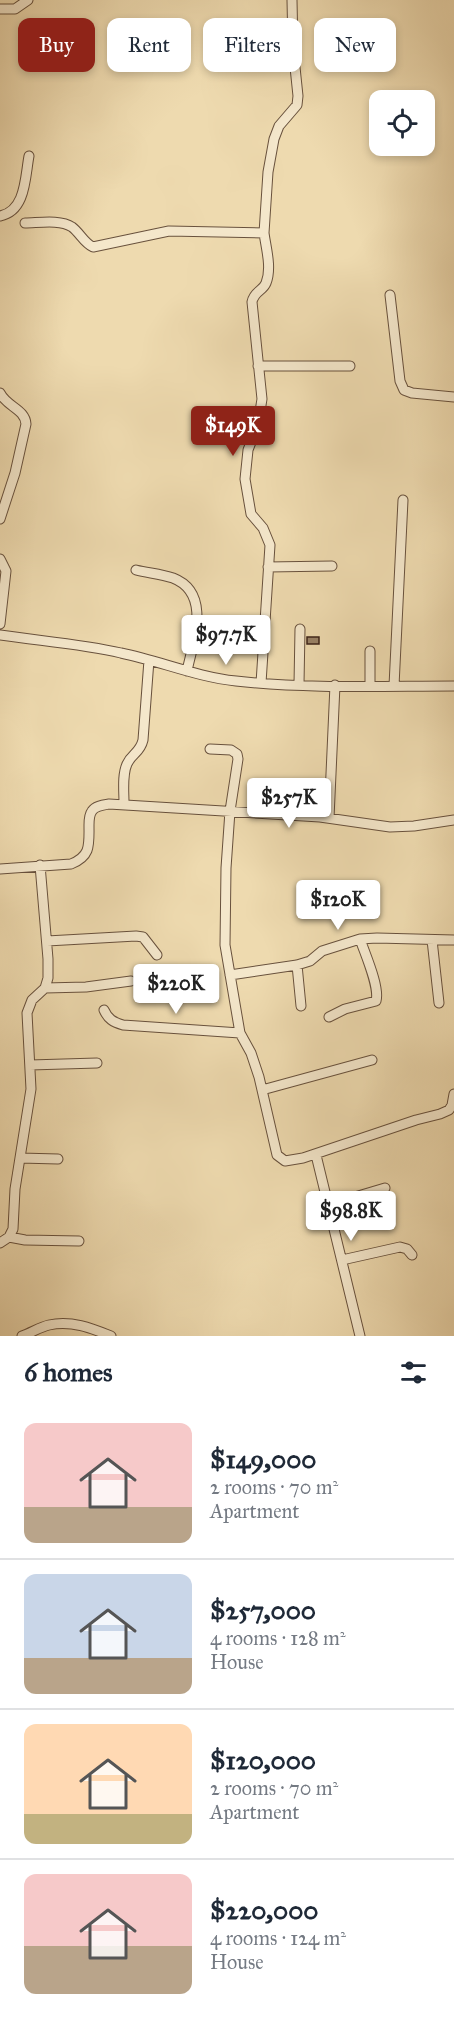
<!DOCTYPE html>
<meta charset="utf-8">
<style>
:root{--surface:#fff;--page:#f6f6f7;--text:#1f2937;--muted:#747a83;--line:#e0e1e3;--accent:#8f2418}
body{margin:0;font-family:"IM FELL Great Primer",serif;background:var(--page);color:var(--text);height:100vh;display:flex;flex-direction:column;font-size:22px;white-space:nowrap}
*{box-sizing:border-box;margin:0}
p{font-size:20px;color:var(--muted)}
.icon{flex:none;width:33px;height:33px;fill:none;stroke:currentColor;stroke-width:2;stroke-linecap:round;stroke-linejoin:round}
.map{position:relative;height:1336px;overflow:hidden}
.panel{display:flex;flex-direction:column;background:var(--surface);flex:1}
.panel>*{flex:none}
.banner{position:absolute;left:18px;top:18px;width:418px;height:54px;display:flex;gap:12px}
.fabs{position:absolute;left:369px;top:90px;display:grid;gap:12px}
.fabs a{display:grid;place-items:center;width:66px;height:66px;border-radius:12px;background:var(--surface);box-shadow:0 3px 9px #0003;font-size:30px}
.price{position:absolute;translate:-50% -51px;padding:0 14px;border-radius:6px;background:#fff;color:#222;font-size:20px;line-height:39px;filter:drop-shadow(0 2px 3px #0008)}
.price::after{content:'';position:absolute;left:50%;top:36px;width:18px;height:14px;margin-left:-9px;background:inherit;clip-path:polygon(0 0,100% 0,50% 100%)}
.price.current{background:var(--accent);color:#fff}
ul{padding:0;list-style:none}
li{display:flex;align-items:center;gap:18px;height:150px;padding:0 24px}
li+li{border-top:2px solid var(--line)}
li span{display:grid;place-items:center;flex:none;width:168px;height:120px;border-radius:12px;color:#555}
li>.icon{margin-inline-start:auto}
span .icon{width:72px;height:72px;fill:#fffc;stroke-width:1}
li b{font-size:26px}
h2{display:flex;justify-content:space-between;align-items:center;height:72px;padding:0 24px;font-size:26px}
.tag{padding:0 21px;border-radius:12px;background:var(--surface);box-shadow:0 3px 9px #0003;font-size:21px;line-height:54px}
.tag.current{background:var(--accent);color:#fff}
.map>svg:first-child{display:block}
.building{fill:#998266;stroke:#3c2317;stroke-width:1.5}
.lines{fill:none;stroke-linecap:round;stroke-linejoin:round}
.minor-casing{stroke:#68513d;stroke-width:11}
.minor{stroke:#f4e7cb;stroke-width:9}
</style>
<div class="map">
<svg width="454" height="1336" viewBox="0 0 454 1336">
<rect width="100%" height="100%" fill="#eedaaf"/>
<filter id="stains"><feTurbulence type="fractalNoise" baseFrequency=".00333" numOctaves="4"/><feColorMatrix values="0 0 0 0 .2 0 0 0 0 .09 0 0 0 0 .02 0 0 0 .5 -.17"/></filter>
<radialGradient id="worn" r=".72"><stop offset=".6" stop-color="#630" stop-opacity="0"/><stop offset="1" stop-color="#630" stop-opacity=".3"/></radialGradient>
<path class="building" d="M307,637H319V644H307Z"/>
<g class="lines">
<g class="minor-casing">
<path id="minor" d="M0,9H15L28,0
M0,216C26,211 25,177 29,156
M25,223C38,223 60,219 72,227C80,233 84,243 93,247L169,231L264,233L268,172L274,139L279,126L297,105L298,96L293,48L292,0
M390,295L400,381L404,390L412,393L454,397
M258,366H350
M0,393C7,407 25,409 26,424L15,473L0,519
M0,559L6,571L0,624
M268,567L332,566
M136,570C148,573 161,574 173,578C212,593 193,642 187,671
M0,635C40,641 82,644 121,653C160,661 197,677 236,681C306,689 383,686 454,686
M261,683L270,545L263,528L251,514L245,479L248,450L258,424L262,399L252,302C254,291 263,291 266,283C272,268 266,248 264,233
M299,684L300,629
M370,685V651
M394,686L403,500
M210,749L231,750L237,754L238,759L230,811L226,868L225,945L240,1033L251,1053L259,1077L277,1155L285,1161L303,1158L416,1120L440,1114L449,1110L452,1105L454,1094
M124,803C124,791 122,775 127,764C132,753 140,753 143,740L149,660
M329,818L335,685
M0,869L71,864C91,856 89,845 89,825C89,820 89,815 92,811C95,806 103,805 109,804L320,817L390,827L414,826L454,820
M432,940L439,1003
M47,941L136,936L143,937L157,955
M297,965L301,1006
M230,975L297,965L310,961L322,951L360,939L377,938L454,940
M45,988L86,987L131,981
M104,1010C108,1019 113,1022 123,1025L240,1033
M329,1017L345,1009L376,1001C380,987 365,954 360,939
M30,1065L97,1063
M262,1090L372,1060
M316,1155L360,1336
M20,1158L58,1159
M328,1205L385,1188
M9,1237L25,1240L79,1241
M0,1243L9,1237L13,1229L15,1189L31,1089L27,1013L32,1000L45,988L48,978V959L40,865
M342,1260L400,1247L407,1249L412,1255
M22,1336C31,1333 40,1327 49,1325C71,1320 91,1328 111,1336"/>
</g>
<use href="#minor" class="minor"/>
</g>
<rect width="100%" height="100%" filter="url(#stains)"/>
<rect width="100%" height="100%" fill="url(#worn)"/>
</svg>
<div class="fabs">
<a><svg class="icon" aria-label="locate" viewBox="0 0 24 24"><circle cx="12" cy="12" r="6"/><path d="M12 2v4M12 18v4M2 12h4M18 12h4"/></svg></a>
</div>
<b class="price current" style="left:233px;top:457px">$149K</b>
<b class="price" style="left:226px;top:666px">$97.7K</b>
<b class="price" style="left:289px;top:829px">$257K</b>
<b class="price" style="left:338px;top:931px">$120K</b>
<b class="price" style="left:176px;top:1015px">$220K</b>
<b class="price" style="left:351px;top:1242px">$98.8K</b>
<div class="banner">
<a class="tag current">Buy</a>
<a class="tag">Rent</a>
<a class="tag">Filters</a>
<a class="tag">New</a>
</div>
</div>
<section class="panel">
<h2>6 homes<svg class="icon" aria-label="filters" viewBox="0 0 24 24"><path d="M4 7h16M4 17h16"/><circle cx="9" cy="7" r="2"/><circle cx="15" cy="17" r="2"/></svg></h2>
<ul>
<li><span style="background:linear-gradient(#f6c9c9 70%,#b9a48a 0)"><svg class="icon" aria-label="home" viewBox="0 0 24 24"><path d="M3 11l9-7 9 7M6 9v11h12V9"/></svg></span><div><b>$149,000</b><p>2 rooms · 70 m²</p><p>Apartment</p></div></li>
<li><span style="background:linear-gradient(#c9d6e8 70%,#b9a48a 0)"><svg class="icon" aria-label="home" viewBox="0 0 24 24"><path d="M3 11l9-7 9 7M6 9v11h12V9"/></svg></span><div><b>$257,000</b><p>4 rooms · 128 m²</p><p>House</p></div></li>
<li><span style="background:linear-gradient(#ffd9b3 75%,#c2b280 0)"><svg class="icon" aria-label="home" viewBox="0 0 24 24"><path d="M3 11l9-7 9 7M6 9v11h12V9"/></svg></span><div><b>$120,000</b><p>2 rooms · 70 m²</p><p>Apartment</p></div></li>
<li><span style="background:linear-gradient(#f6c9c9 60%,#b9a48a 0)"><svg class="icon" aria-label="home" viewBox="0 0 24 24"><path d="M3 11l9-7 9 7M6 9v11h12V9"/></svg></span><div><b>$220,000</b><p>4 rooms · 124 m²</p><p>House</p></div></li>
</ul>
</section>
